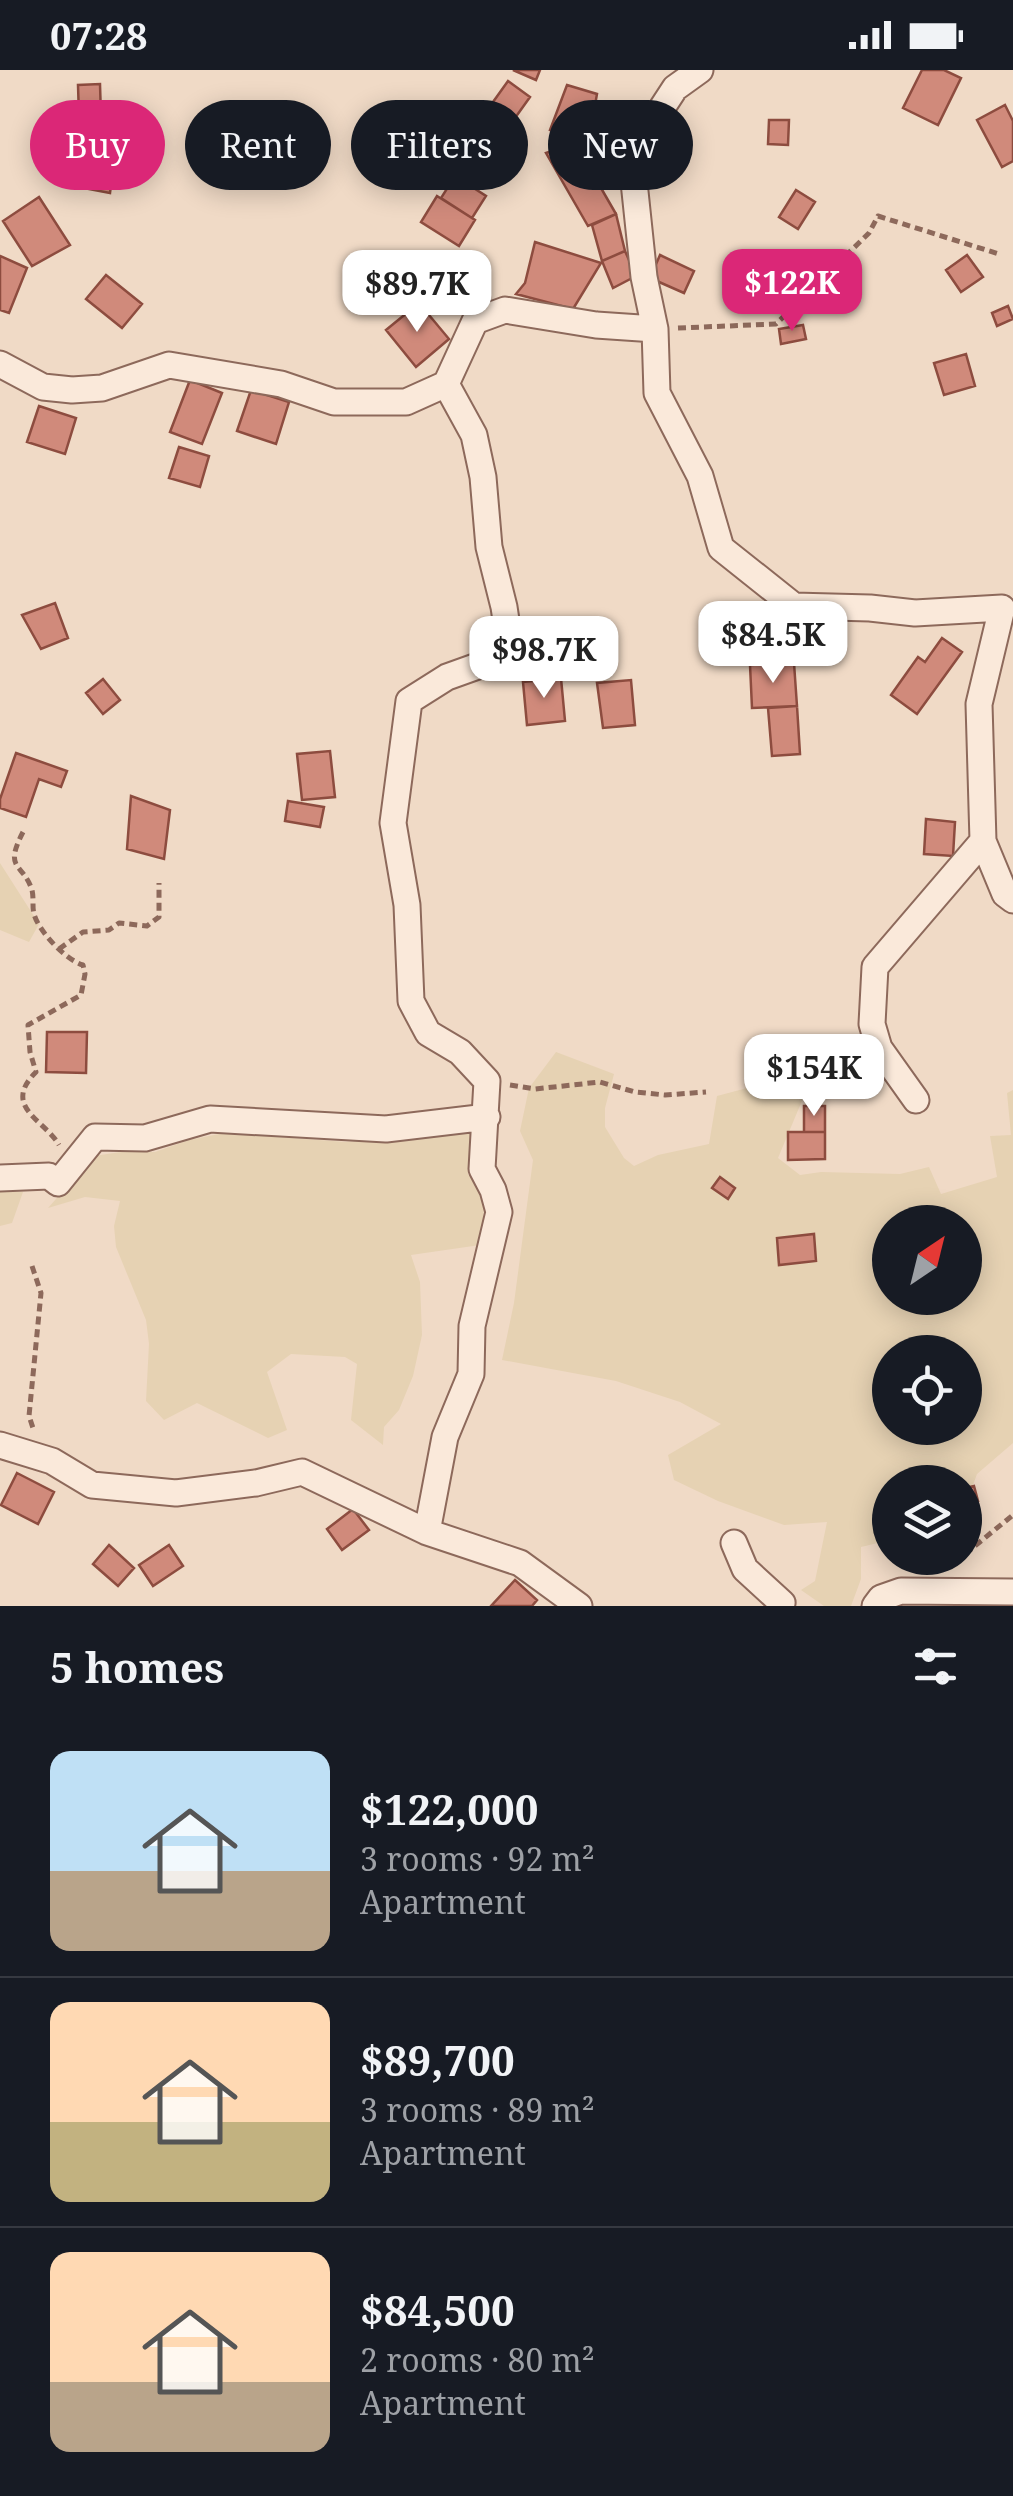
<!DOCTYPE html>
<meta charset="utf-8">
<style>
:root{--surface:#171b24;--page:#20242c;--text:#f1f3f6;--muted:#9ea1a6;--line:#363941;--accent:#db2777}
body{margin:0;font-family:"Noto Serif",serif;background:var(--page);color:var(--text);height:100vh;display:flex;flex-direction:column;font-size:38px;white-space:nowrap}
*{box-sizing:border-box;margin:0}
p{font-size:32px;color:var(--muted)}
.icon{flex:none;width:55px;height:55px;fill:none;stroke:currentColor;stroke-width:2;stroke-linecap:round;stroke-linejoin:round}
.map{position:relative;height:1536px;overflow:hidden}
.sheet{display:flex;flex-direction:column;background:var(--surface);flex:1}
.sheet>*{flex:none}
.top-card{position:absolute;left:30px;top:30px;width:955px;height:90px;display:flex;gap:20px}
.needle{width:65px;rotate:35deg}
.controls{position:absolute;left:872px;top:1135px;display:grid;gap:20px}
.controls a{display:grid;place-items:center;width:110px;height:110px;border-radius:50%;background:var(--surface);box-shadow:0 5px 25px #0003;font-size:50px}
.price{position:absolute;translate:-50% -85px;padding:0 22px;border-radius:20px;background:#fff;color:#222;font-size:32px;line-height:65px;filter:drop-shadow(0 2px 5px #0008)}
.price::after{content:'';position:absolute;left:50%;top:60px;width:30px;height:22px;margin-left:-15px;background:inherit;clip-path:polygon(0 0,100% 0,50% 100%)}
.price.current{background:var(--accent);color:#fff}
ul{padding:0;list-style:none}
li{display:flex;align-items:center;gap:30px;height:250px;padding:0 50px}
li+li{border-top:2px solid var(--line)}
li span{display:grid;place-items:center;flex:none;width:280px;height:200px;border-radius:20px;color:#555}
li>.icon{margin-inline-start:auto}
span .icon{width:120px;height:120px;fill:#fffc;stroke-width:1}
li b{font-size:42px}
h2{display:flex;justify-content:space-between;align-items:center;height:120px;padding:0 50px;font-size:42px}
.pill{padding:0 35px;border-radius:45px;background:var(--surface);box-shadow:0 5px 25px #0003;font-size:35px;line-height:90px}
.pill.current{background:var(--accent);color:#fff}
.status{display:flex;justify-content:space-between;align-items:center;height:70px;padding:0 50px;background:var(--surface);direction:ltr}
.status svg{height:28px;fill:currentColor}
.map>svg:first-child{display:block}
.farmland{fill:#e6d2b3;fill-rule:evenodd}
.building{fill:#d08a7b;stroke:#8d4c3f;stroke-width:2.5}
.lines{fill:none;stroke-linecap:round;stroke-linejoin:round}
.street-casing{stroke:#8d695b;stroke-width:29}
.path{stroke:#8d695b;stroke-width:5;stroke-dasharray:8 5;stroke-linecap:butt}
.street{stroke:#fae9da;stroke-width:25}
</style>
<div class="status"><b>07:28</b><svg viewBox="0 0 49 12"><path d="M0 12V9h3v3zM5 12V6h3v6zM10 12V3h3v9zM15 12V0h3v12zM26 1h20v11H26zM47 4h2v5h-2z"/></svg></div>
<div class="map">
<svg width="1013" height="1536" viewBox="0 0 1013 1536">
<rect width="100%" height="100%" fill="#f0dac6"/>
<path class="farmland" d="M0,793L39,854L29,872L0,860Z
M556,982L614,1004L605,1038V1057L624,1088L634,1096L658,1085L709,1074L717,1026L781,1009L810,998L818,1005L804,1026L778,1088L800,1105L821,1102L900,1104L929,1097L941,1124L997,1107L990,1066L1011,1065L1007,1023L1013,1020V1373L977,1404L965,1437V1412H890V1470L861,1477V1509L851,1536H824L801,1520L815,1511L827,1452L784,1455L718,1431L674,1410L668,1385L721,1354L680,1332L616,1311L502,1290L514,1233L533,1090L520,1061L529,1018ZM890,1152H965V1228H890ZM890,1282H965V1358H890Z
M478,1060L468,1104L485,1131L480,1175L411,1185L420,1212L422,1265L413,1306L399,1340L384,1357L383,1375L351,1350L357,1294L345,1287L291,1284L267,1302L287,1360L268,1368L197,1333L164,1350L146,1331L149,1274L146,1250L116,1177L114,1156L120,1131L85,1127L48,1138L94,1086L127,1081L155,1082L189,1070L224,1063L346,1072Z
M0,1119L23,1122L12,1153L0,1156Z"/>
<path class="building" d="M513,0H540L536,10Z
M922,0H944L961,8L938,55L903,38Z
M508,11L530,27L510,55L488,39Z
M100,14L101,47H79L78,15Z
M567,15L597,24L588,75L550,60Z
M1005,35L1013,51V91L1002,97L977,50Z
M483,47L514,69L493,100L461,78Z
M75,48L119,51L110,123L73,116Z
M769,50H789L788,75L768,74Z
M575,73L616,144L588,156L546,83Z
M455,106L486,126L472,148L441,128Z
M796,120L815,132L798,159L779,147Z
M437,126L475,150L459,176L421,152Z
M39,127L70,175L32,196L3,151Z
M616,144L625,181L602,191L592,155Z
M535,172L601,193L573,239L516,224L525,213Z
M625,181L636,206L613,218L602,191Z
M425,182L453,202L430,235L402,216Z
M660,185L694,201L684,223L650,208Z
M967,185L983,207L961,222L946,200Z
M0,186L27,198L9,243L0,240Z
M106,205L142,234L122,258L86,229Z
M419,233L449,269L416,297L386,260Z
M1008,236L1013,249L997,256L992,243Z
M803,255L806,269L781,274L779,259Z
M966,284L975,316L944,325L934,293Z
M190,310L222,323L202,374L170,362Z
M251,320L289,332L276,374L237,361Z
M39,336L76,348L65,384L27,372Z
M179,377L209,386L200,417L169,408Z
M55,533L68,568L41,579L22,545Z
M942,568L962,582L917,644L891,625L918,587L925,592Z
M794,593L797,636L752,638L750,595Z
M561,608L565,651L527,655L523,612Z
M103,609L120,630L103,644L86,623Z
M631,610L635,655L603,658L597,613Z
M797,636L800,684L772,686L768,638Z
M330,681L335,727L302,730L297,684Z
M16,683L67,701L61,717L39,709L26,747L0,738V729Z
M131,726L170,740L164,789L127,779Z
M288,731L324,737L320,757L285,751Z
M926,749L955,752L953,786L924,784Z
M47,962H87L86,1003L46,1002Z
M804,1036H825V1062H804Z
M788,1062H825V1089L788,1090Z
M720,1107L735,1118L728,1129L712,1118Z
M814,1164L816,1191L779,1195L777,1168Z
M17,1403L54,1422L38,1454L1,1435Z
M974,1416L978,1431L965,1434V1418Z
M353,1439L369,1460L342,1480L327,1459Z
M109,1475L134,1498L118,1516L93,1494Z
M169,1475L183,1496L153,1516L139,1495Z
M515,1510L537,1530L532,1536H491Z"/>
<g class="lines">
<g class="street-casing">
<path id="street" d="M700,0L675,18L643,67L634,112L644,207L655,259L657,323L700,406L721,478L794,536L870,538L915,543L1002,538L979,634L983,771L1005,824L1013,830
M0,294L43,317L72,320L102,318L169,295L281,314L334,332H406L446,314L475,251L505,240L596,255L655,259
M916,1030L879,978L872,954L875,897L983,771
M0,1108L49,1106L58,1113L95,1067L145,1068L210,1049L386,1059L487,1047
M0,1375L52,1391L92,1415L176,1423L256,1413L302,1402L427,1462L520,1493L579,1536
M427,1462L445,1367L471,1304L472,1256L499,1142L493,1120L482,1099L487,1011L460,982L428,963L411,931L407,835L393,753L409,631L447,607L500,588L509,570L504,537L489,477L483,407L474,365L446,314
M734,1473L745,1499L782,1533L781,1536
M875,1536L881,1528L901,1521L1013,1522"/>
</g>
<path class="path" d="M678,258L776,254L869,163L878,146L999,184
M23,762C3,801 23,792 32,820C34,828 32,837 34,844C39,862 66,890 83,895L85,904L81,925L28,955L30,982L36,1002C1,1037 45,1050 59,1075
M59,879L83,862L109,860L119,853L147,856L159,847V813
M510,1015L535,1019L600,1012L635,1022L665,1025L706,1022
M32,1196L41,1223L29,1346L33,1358
M965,1484L1013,1445"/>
<use href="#street" class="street"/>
</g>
</svg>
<div class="controls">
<a><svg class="needle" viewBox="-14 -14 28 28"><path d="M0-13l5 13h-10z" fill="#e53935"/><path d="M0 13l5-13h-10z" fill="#9ea1a6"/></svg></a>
<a><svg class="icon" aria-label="locate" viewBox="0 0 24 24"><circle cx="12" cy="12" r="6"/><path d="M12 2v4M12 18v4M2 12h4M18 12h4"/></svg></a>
<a><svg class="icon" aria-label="layers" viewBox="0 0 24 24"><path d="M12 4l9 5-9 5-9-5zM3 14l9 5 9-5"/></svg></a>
</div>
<b class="price current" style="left:792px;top:264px">$122K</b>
<b class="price" style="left:417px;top:265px">$89.7K</b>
<b class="price" style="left:773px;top:616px">$84.5K</b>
<b class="price" style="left:544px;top:631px">$98.7K</b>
<b class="price" style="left:814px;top:1049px">$154K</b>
<div class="top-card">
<a class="pill current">Buy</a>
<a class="pill">Rent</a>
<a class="pill">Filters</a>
<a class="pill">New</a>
</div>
</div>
<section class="sheet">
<h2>5 homes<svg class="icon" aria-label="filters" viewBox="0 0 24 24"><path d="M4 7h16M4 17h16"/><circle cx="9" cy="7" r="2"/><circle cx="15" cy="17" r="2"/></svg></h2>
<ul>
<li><span style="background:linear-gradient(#bfe0f5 60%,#b9a48a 0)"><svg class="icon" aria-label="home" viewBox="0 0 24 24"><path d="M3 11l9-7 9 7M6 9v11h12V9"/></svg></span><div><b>$122,000</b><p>3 rooms · 92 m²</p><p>Apartment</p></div></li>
<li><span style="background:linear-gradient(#ffd9b3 60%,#c2b280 0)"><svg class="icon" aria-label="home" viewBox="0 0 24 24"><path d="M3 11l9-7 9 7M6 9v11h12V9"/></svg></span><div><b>$89,700</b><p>3 rooms · 89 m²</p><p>Apartment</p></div></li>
<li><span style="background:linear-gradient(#ffd9b3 65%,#b9a48a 0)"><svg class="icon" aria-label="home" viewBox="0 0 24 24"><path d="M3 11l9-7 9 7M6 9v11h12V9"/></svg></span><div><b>$84,500</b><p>2 rooms · 80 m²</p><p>Apartment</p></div></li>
</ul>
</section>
